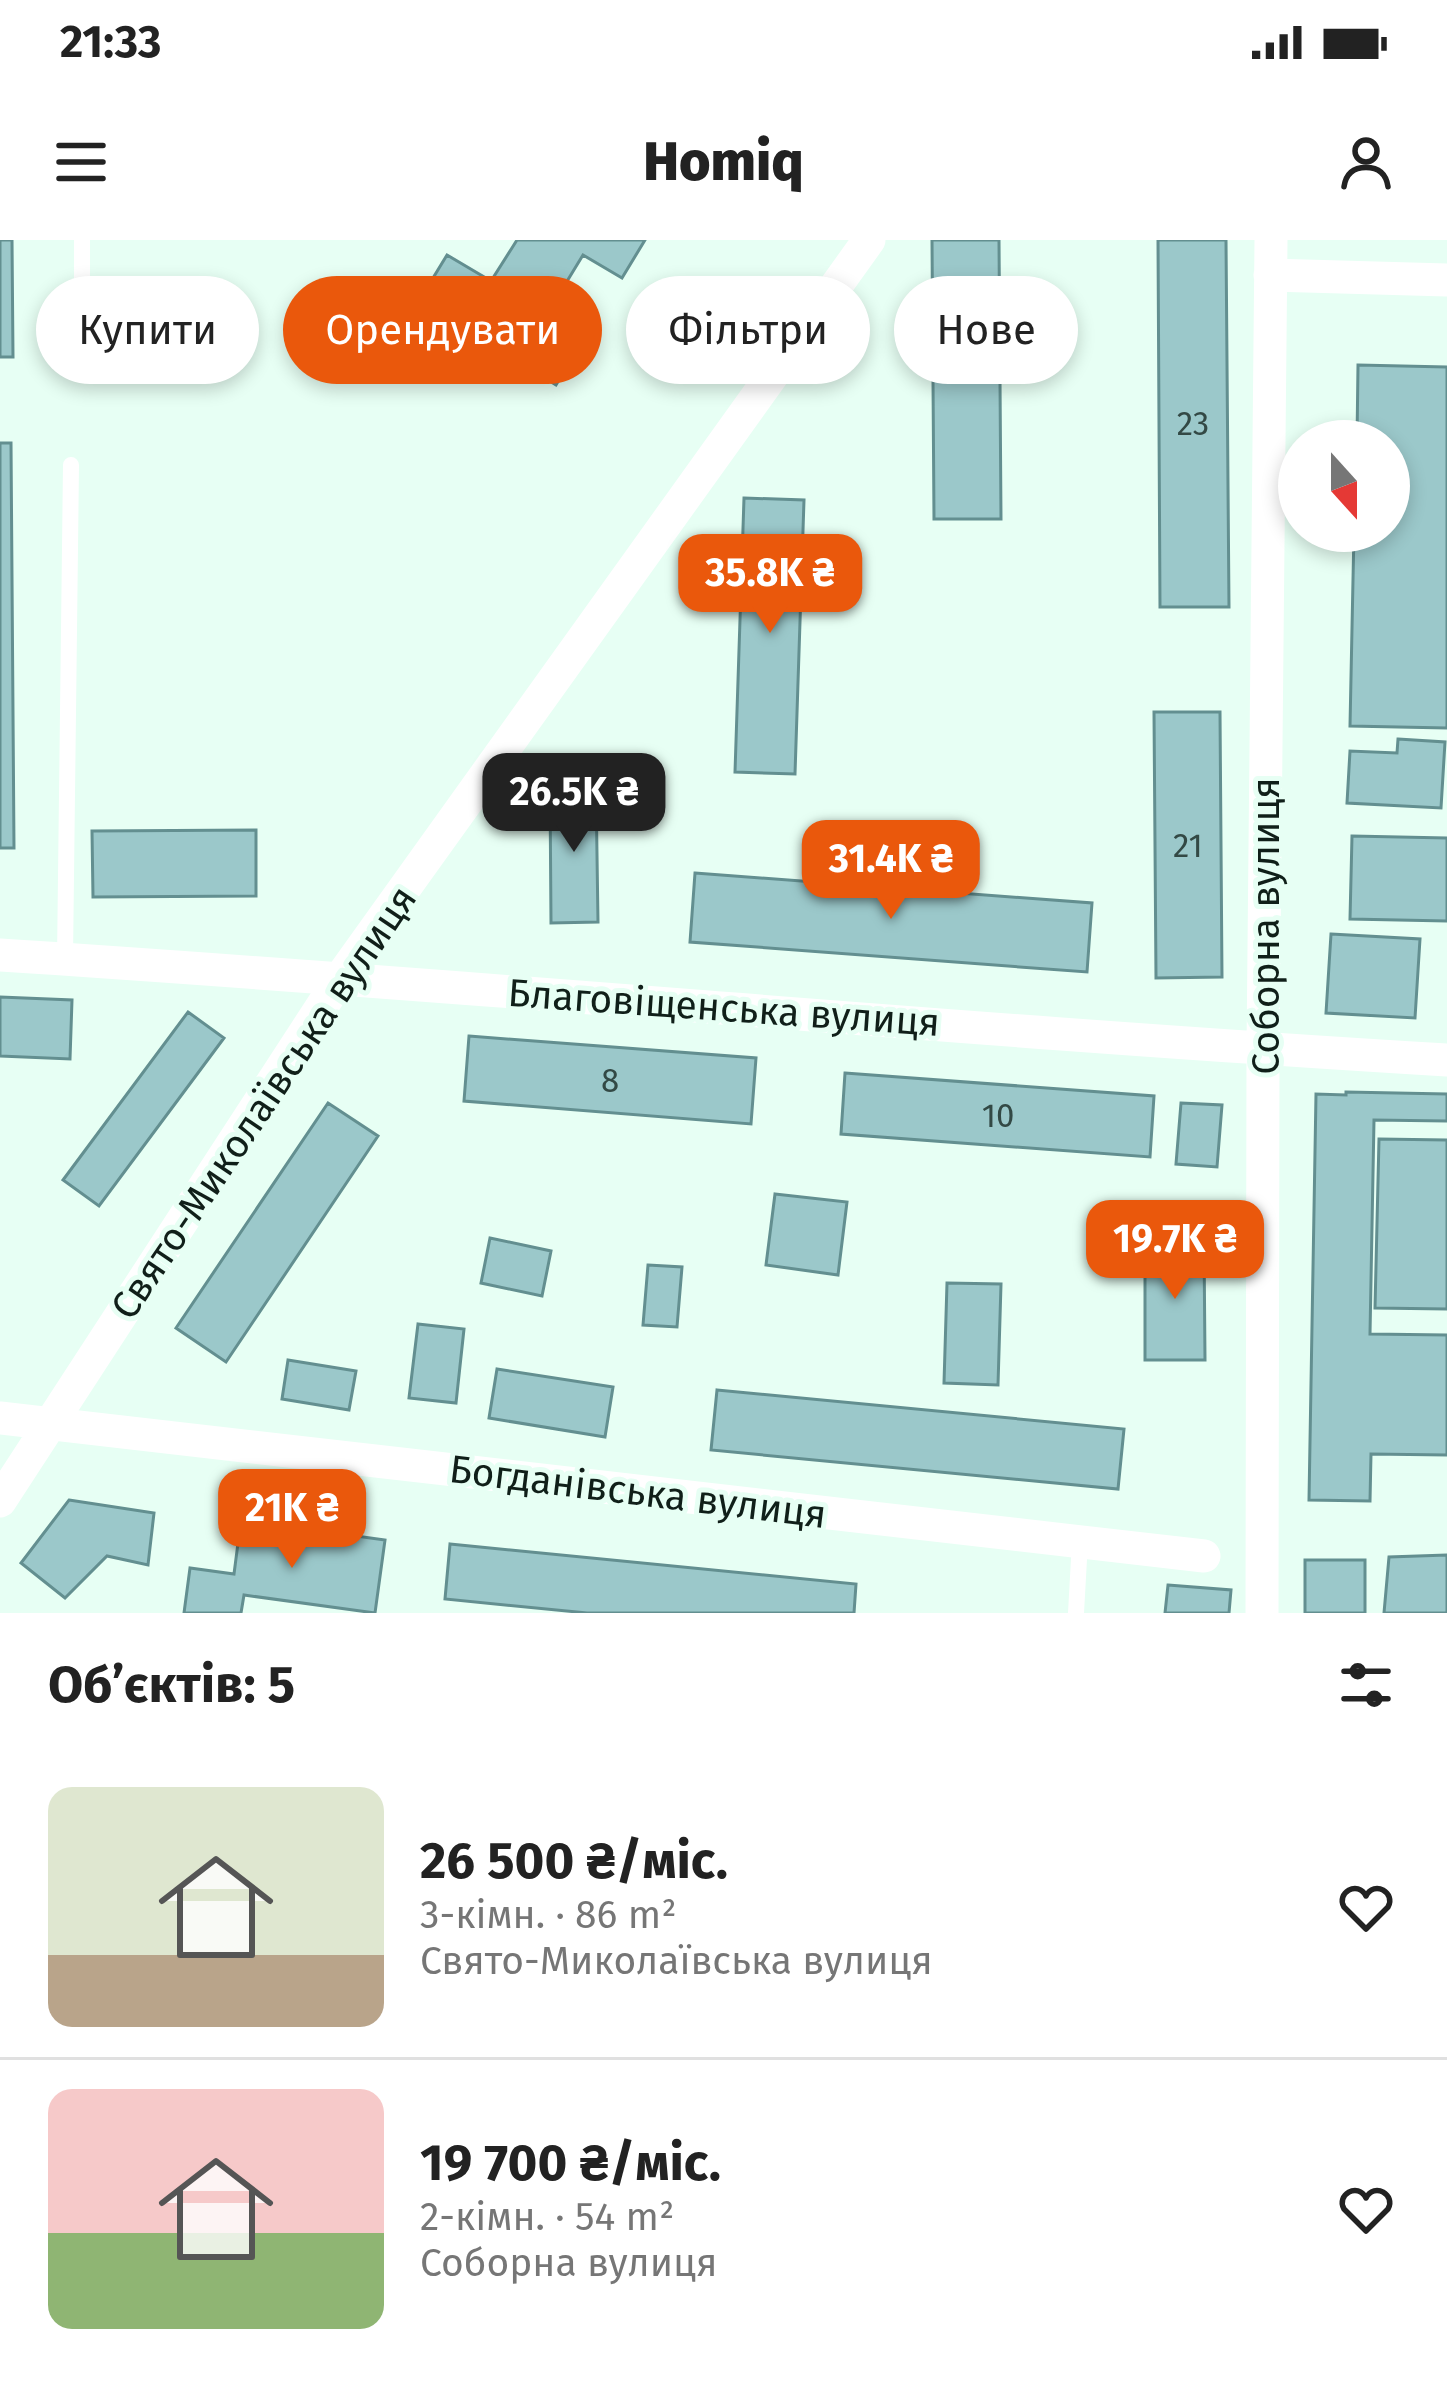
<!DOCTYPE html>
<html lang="uk">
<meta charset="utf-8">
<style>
:root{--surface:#fff;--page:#f2f2f2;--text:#222;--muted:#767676;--line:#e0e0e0;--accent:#ea580c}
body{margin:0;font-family:"Fira Sans",sans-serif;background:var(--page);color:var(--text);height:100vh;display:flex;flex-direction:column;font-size:45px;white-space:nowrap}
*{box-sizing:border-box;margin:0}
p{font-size:39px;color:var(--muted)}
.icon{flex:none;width:66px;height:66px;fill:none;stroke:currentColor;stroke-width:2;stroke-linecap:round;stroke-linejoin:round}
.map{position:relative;height:1373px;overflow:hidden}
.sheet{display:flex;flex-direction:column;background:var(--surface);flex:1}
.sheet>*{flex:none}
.top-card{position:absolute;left:36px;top:36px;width:1377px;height:108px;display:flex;gap:24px}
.needle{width:78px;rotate:159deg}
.tools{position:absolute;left:1278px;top:180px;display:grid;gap:24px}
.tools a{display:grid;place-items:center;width:132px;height:132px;border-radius:50%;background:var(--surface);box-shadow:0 6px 18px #0003;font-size:60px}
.price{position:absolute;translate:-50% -102px;padding:0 27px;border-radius:24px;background:var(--accent);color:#fff;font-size:39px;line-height:78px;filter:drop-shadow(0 3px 6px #0008)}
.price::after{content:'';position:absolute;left:50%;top:72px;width:36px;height:27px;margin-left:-18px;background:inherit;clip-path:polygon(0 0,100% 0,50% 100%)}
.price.on{background:#222;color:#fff}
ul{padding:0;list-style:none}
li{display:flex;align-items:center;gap:36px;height:300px;padding:0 48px}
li+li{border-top:3px solid var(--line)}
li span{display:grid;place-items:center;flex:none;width:336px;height:240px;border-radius:24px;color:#555}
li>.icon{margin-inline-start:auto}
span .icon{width:144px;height:144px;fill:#fffc;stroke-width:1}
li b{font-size:51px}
h2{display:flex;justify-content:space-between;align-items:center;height:144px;padding:0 48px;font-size:51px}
.chip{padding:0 42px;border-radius:54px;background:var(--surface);box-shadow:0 6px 18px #0003;font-size:42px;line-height:108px}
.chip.on{background:var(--accent);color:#fff}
.status{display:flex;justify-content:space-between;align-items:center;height:84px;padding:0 60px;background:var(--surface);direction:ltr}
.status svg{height:33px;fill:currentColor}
header{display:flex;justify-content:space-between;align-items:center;height:156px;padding:0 48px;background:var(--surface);font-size:54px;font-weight:800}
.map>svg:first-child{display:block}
.building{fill:#9bc8ca;stroke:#638f90;stroke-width:3}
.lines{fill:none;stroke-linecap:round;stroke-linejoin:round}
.service{stroke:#fff;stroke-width:16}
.minor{stroke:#fff;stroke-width:33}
.labels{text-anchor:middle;stroke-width:10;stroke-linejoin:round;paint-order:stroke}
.number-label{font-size:33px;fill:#334945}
.street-label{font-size:39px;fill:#101f19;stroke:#e7fff4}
</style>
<div class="status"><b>21:33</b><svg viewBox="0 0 49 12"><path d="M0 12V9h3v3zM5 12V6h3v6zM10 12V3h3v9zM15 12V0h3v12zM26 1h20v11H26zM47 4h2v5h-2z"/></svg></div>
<header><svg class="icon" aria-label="menu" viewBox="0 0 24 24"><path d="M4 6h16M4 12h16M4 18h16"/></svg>Homiq<svg class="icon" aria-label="person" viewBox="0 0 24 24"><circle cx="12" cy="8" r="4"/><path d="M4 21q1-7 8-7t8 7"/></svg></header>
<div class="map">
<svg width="1447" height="1373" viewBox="0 0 1447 1373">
<rect width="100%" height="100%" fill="#e7fff4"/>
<path class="building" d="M0,0H12L13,117H0Z
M517,0H645L622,38L583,15L541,84L579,107L556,145L419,61L447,15L491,41Z
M932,0H999L1001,279H934Z
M1158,0H1226L1229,367H1160Z
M1358,125L1447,127V488L1350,486L1354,291H1389V201H1357Z
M0,203H11L14,608H0Z
M744,258L804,260L795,534L735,532Z
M1154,472H1220L1222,737L1156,738Z
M1398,499L1445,502L1441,568L1347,563L1350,511L1397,513Z
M596,547L598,682L551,683L550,548Z
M256,590V656L93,657L92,591Z
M1352,596L1447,598V681L1350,679Z
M695,633L1092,663L1087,732L690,702Z
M1331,694L1420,699L1415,778L1326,773Z
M0,757L72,760L70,819L0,816Z
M188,772L224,798L99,966L63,940Z
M469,796L756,818L751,884L464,861Z
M845,833L1154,856L1150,917L841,894Z
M1346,852L1447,854V881L1374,880L1370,1094L1447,1095V1215L1371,1214L1370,1261L1309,1260L1316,854L1346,855Z
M328,863L378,896L226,1122L176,1088Z
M1181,863L1222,865L1217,927L1176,924Z
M1379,899L1447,900V1069L1375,1068Z
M775,954L847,962L838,1035L766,1025Z
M490,998L551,1011L542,1056L481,1043Z
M1204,1003L1205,1120H1145V1004Z
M648,1025L682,1027L677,1087L643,1085Z
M947,1043L1001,1044L998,1145L944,1143Z
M418,1084L464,1089L456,1163L409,1158Z
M288,1120L356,1131L349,1170L282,1159Z
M497,1129L613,1147L605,1197L489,1178Z
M717,1150L1124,1189L1118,1249L711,1210Z
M69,1260L154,1273L148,1325L107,1316L65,1358L21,1323Z
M241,1280L385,1300L375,1373L244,1355L241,1373H184L190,1328L234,1334Z
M450,1304L856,1344L854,1373H587L445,1359Z
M1447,1315V1373H1384L1389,1317Z
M1305,1320H1365V1373H1305Z
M1168,1345L1231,1350L1229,1373H1165Z"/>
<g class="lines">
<path class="service" d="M82,0V101
M65,719L71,225
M1076,1373L1080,1301"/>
<path class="minor" d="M1270,35L1447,40
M0,715C483,746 964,791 1447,820
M0,1178L1204,1316
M0,1261L341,737L869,0
M1262,1373L1263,809L1271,0"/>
</g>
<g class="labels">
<g class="number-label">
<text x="1193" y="195">23</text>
<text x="1188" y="617">21</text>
<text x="610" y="852">8</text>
<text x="998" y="887">10</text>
</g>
<g class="street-label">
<text transform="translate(1265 686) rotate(-90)" y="14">Соборна вулиця</text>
<text transform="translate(724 767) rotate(4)" y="14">Благовіщенська вулиця</text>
<text transform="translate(263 862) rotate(-56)" y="14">Свято-Миколаївська вулиця</text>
<text transform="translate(638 1251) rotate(7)" y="14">Богданівська вулиця</text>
</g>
</g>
</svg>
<div class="tools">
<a><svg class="needle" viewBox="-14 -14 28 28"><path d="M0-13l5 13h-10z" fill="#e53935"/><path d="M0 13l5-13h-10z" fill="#767676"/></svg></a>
</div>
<b class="price" style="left:770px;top:396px">35.8K ₴</b>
<b class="price on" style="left:574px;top:615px">26.5K ₴</b>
<b class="price" style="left:891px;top:682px">31.4K ₴</b>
<b class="price" style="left:1175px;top:1062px">19.7K ₴</b>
<b class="price" style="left:292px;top:1331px">21K ₴</b>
<div class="top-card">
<a class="chip">Купити</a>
<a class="chip on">Орендувати</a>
<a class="chip">Фільтри</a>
<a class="chip">Нове</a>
</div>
</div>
<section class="sheet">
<h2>Об’єктів: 5<svg class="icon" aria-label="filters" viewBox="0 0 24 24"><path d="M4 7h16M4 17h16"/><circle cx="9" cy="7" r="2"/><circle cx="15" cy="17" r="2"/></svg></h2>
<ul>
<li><span style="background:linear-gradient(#dfe7d0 70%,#b9a48a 0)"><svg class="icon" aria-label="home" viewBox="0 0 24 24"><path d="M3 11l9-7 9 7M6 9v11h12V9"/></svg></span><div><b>26 500 ₴/міс.</b><p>3-кімн. · 86 m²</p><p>Свято-Миколаївська вулиця</p></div><svg class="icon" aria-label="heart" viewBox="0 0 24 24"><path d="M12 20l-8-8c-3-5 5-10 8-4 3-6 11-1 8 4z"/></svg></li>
<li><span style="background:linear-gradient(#f6c9c9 60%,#8fb573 0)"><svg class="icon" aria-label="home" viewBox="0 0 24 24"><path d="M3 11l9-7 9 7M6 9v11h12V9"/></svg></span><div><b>19 700 ₴/міс.</b><p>2-кімн. · 54 m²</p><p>Соборна вулиця</p></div><svg class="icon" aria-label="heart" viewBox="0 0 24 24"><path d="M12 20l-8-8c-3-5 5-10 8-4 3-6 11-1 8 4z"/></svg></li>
</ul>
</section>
